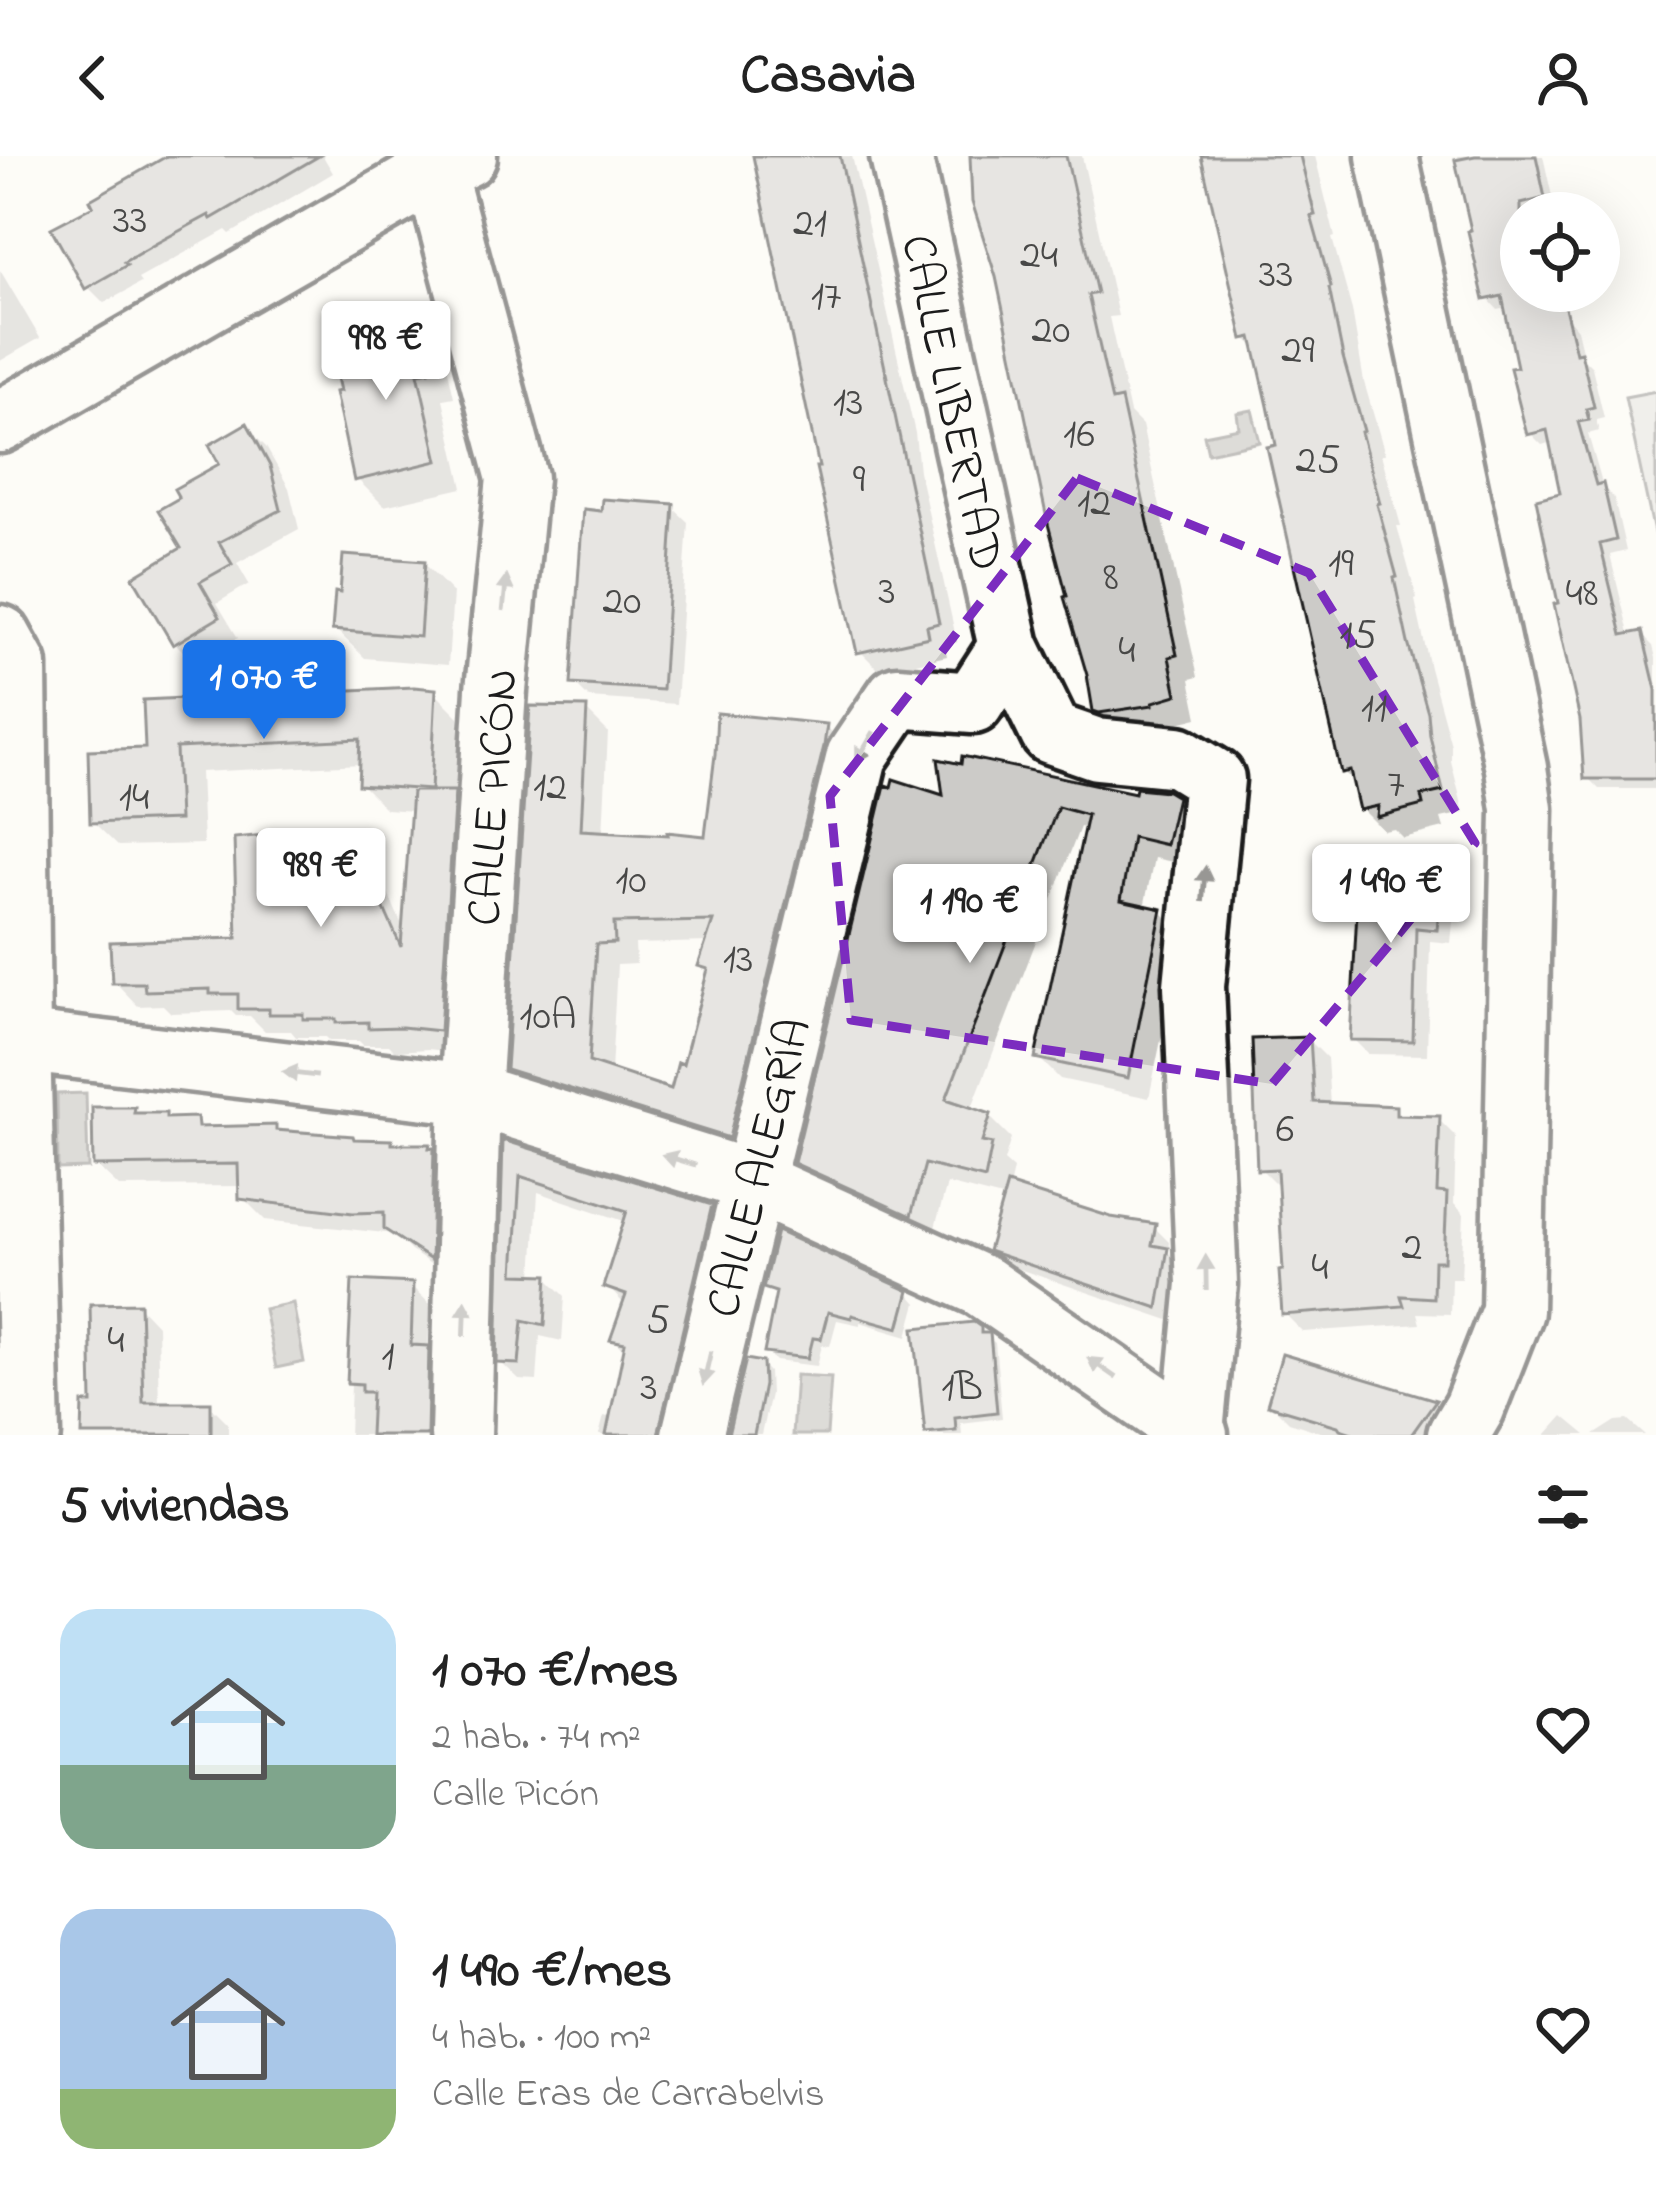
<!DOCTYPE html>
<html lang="es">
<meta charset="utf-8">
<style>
:root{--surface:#fff;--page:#f2f2f2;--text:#222;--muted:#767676;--accent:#1a73e8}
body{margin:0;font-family:"Indie Flower",sans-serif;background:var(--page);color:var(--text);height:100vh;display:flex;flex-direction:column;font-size:45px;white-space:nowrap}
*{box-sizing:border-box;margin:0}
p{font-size:39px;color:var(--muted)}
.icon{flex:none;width:66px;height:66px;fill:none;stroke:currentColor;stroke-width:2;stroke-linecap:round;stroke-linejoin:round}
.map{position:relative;height:1279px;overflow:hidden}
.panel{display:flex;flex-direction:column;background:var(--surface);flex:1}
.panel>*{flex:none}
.buttons{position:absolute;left:1500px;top:36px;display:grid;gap:24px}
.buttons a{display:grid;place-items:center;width:120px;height:120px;border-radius:50%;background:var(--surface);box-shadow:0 12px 48px #0002;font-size:60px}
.price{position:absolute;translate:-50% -102px;padding:0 27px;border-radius:12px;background:#fff;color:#222;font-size:39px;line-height:78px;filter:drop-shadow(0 3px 6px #0008)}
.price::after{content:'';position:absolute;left:50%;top:72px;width:36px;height:27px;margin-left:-18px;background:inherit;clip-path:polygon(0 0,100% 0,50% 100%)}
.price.active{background:var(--accent);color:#fff}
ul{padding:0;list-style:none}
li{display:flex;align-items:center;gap:36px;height:300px;padding:0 60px}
li span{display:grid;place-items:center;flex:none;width:336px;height:240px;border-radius:36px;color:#555}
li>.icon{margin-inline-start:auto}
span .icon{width:144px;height:144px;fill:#fffc;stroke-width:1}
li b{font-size:51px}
h2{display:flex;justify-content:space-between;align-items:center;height:144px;padding:0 60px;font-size:51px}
header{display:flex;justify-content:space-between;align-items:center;height:156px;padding:0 60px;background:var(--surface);font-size:54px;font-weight:700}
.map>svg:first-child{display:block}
.green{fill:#e0dfdb;stroke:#7e7e7c;stroke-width:3}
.water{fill:#b7b6b2;stroke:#797876;stroke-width:3}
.shadow{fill:#0003;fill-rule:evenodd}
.building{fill:#cccbc8;stroke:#1c1c1c;stroke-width:3;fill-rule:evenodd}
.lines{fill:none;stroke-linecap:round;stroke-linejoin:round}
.minor-casing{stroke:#1c1c1c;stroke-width:69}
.minor{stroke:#fdfcf7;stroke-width:60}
.oneway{fill:#989794}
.marked{fill:none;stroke:#7b2cbf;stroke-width:9;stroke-dasharray:24 15;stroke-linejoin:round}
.labels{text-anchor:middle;stroke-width:12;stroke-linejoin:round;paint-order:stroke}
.number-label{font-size:42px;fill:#484847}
.street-label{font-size:48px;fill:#1c1c1c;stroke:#fdfcf7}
</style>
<header><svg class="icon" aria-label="back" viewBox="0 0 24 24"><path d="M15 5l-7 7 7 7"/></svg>Casavia<svg class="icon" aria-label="person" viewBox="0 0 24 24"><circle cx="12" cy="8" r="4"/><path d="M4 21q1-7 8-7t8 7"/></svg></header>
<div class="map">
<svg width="1656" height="1279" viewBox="0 0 1656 1279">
<rect width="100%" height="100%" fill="#fdfcf7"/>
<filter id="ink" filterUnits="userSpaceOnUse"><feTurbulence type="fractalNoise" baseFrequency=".00833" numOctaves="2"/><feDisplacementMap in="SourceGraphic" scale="24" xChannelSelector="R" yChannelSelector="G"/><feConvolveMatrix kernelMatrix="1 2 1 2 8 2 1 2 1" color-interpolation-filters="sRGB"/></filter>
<g filter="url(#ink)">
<path class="green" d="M1656,235V386L1625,241Z"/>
<path class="water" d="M1252,254L1260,286L1208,297L1204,279L1239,272L1237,257Z
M86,937L88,1012L58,1013L57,938Z
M293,1147L304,1206L276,1212L264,1153Z
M796,1219L831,1221L827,1279H792Z"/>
<path class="shadow" d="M177,0H323L333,17L230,78L226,74L138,123L141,127L104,147L88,131L97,52Z
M754,0H852L915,277L919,315L957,486L945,489L947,500L880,515L860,495Z
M971,0H1082L1118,160L1109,161L1130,257L1142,269L1198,521L1190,523L1198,562L1174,568V571L1119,577L1096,554Z
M1204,0H1315L1335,81L1332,82L1352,154L1364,226L1385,298H1381L1401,370H1397L1417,443L1415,444L1430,512L1451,589V605L1464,657L1441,662L1444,672L1403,682L1394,673L1384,675L1362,653L1356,628L1344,616L1280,291L1258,194L1245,182Z
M1457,0H1543L1555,54L1521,57V135H1544L1577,173L1584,203L1592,211L1604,262L1596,264L1599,275L1588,278L1603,331L1614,342L1626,395L1610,399L1630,481L1641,478L1653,490L1656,502V633H1599L1587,621L1583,564L1562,449L1563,340L1552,286L1542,289L1530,277L1521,213L1507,152L1498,154L1487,142Z
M0,114L40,182L0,205Z
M416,160L442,187L454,241L443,243L463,332L384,350L357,323L377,195Z
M246,271L266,291L289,332L299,373L237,407L249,428L217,447L238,482L195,507L176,488L137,422L185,394L223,309Z
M672,351L688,366L676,548L589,542L574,527Z
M424,407L453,437L448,509L365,502L335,473Z
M434,536L459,561L455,640L477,662L462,897L428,893L395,895L389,889H363L359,885H329L325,881H296L291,875H265L250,860H236L231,855L171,857L163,849L138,850L115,826L240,785L347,674L371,698L405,776L413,655L386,653L361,628L362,608L200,616L203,688L118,690L93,666L148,595Z
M586,554L608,576L603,679L708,684L826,570L848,593L750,1002L532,934L509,912ZM709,786L702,809L710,818L685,911L673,937L611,916L617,809L636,808L635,788Z
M1138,641L1175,643L1197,665L1187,709L1154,702L1144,752L1161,756L1183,778L1149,942L1060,923L1038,901L1088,673L1080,671L971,954L989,960L1011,982L1004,1005L1013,1013L1009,1032L1110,1064L1154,1071L1169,1086L1168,1096L1181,1110L1172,1165L1007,1109L992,1094L1006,1043L947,1028L933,1079L819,1028L797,1006L947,643Z
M1442,709L1457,724L1451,787L1430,785L1427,899L1368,898L1353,883L1374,741Z
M1309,884L1327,902L1330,950L1395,953L1404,962L1438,963L1456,981L1454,1048L1464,1058L1461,1122H1451L1450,1158L1417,1157L1420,1168L1303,1176L1284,1157L1286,1117L1278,1030L1260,1012Z
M134,954L140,960H165L170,965L196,964L206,974L275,972L280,978L356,986L391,987L395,991L429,992L455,1017L453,1123L411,1095L394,1078L265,1064L242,1041V1030L119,1031L96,1009Z
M506,988L711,1052L729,1070L678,1279H599L604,1260L613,1262L626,1196L614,1183L625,1149L607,1130L627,1066L538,1036L533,1121L547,1122L565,1140L562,1185L540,1180L537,1225L519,1224L500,1206Z
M355,1127L411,1130L430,1148L428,1194L446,1212L444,1279H349Z
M766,1131L908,1137L917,1147L908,1180L860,1166V1169L837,1164L830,1190L822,1189L817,1210L776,1205L767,1196L776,1140Z
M139,1150L157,1169L159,1249H210L228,1267V1279H85L86,1250H95Z
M979,1173L995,1187L1002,1262L961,1267L962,1279H930L927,1276Z
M748,1206L762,1208L769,1216L770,1238L761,1279H731Z
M1434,1246L1452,1264L1441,1279H1329L1289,1266L1271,1248Z
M1563,1260L1586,1279H1546Z
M1628,1264L1645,1279H1594L1616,1265Z"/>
<path class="building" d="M167,0H319L211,63L209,59L157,87L124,106L127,109L85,133L51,72L93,50L90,44Z
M753,0H840L939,467L927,470L929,481L857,497L816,311H819Z
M970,0H1066L1097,137L1088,139L1112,245L1121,243L1177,499L1169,501L1177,539L1153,546V549L1099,557L1093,555L1087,519L1064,441L1067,440L1048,368L996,121L972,46Z
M1201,0H1300L1315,59L1311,60L1331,131L1329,132L1343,201L1364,275L1361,276L1380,347L1377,348L1397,421L1394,422L1408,487L1428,557L1430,580L1443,635L1421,640L1423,649L1377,661L1378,650L1359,654L1350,615L1341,617L1267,291L1276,289L1268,250L1252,181L1243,183Z
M1475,0H1536L1545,42L1521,48V135H1561L1576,197L1581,196L1594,251L1586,253L1589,264L1578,266L1596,329L1603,327L1616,384L1600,388L1622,479L1642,475L1656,534V623H1584L1580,564L1554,448L1558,447L1536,343L1560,337L1547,274L1527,279L1510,212L1517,211L1502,140L1484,144L1468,75L1471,74L1455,4Z
M416,157L429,215L418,217L438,305L354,325L335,236L340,235L332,199L374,193L372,182Z
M247,267L270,310L281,354L219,386L232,408L200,426L220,461L173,489L133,421L181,392L158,354L179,342L174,333L219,308L209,289Z
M602,343L674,348L662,534L571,528L583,353L601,355Z
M343,399L425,405L420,481L332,474L335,436L340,437Z
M414,531L436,533L431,634L358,629L360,583L176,592L179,664L90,667L88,594L145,592L143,544Z
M530,550L587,551L581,674L668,679L667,676L705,680L715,599L717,557L827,568L824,590L729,982L506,913ZM713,765L698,810L708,813L683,908L678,906L671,933L589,906L596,788L615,787L614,767Z
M962,600L1135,637L1136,632L1167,635L1177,641L1166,689L1132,681L1121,744L1162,753L1128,922L1035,902L1087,659L1058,651L946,943L991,958L982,986L992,988L985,1023L925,1008L911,1060L794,1007L885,629L891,631L893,623L943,639L938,603L961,608Z
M412,635H455L440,875L402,871L368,872V866L336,867V863H303V858H269V853H238V838H210V833L145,835L144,827H112L110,786L237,782L234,682L348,671L401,791Z
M1374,700L1443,706L1437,774L1416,772L1413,885L1350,884L1358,736L1371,737Z
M1310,881L1314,946L1396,950V959L1440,960L1437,1036L1447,1037L1444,1105H1434L1433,1142L1401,1140L1404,1150L1282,1159L1279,1115L1283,1114L1277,1013L1257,1014L1252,883Z
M92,951H135L134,957H166V962L197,961L198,971L276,969V974L353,980L354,983L392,984V988H430L429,992H434L431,1104L384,1073V1056L353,1057L239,1043L238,1008L93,1010Z
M503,984L712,1049L658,1279H606L625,1187L610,1184L626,1139L603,1131L627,1055L520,1020L514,1118L548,1119L545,1169L523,1164L519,1208L497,1207Z
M1007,1028L1111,1061L1156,1068L1152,1089L1168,1092L1158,1152L988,1095Z
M777,1075L909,1135L899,1172L852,1159L851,1162L828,1156L821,1183L813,1182L808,1202L764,1197L776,1136L763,1132Z
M352,1124L413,1127L411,1189L429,1190L427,1279H370L372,1236H362V1228L347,1227Z
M140,1147L143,1246H211V1279H82L83,1247H92L90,1148Z
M974,1166L981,1171V1177H990L997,1256L955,1261L956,1274L925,1277L914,1172Z
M1282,1198L1436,1244L1411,1279H1358L1340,1273L1338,1270L1267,1249Z
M746,1203L763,1206L764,1229L754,1279H728Z"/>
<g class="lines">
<g class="minor-casing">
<path id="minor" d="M901,0L1009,491L1051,577L1097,593L1178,601L1214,623L1194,830L1207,1128L1193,1276
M1387,0L1516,612L1522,653L1512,1155L1474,1252L1458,1279
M435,15L517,322L496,534L470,938L461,1279
M0,266L435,15L466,0
M0,480L16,509L20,885L30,1279
M0,883L470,938L751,1025L982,1130L1197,1279
M692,1279L857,600L897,541L973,547L1009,491"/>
</g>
<use href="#minor" class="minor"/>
</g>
<defs><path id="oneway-solid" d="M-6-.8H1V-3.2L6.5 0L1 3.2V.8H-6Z" transform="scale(3)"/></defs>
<g class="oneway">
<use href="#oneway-solid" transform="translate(505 437) rotate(-84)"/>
<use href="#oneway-solid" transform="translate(865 591) rotate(120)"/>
<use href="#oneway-solid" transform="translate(1204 728) rotate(-85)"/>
<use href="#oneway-solid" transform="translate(300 918) rotate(-173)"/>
<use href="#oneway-solid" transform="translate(679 1004) rotate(-163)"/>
<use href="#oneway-solid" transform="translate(1206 1117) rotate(-91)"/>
<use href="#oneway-solid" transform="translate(465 1162) rotate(-88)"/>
<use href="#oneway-solid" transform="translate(707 1212) rotate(103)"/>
<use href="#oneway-solid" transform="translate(1102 1212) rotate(-145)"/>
</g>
</g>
<path d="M0 0H1656V1279H0ZM1077,322L1309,417L1475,687L1272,928L851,864L830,640Z" fill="#fdfcf7" fill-opacity=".55" fill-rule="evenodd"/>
<path class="marked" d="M1077,322L1309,417L1475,687L1272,928L851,864L830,640Z"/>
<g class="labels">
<g class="number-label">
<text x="130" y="76">33</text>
<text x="810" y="79">21</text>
<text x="1039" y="111">24</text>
<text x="1276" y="130">33</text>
<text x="826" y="152">17</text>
<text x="1051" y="186">20</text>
<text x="1298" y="206">29</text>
<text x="848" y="258">13</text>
<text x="1079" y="290">16</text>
<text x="1318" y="316">25</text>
<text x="859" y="335">9</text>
<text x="1094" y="359">12</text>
<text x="1341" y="419">19</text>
<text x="1111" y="433">8</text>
<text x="887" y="447">3</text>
<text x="1582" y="449">48</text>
<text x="622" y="457">20</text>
<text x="1358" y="491">15</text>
<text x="1127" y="506">4</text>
<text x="1374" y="564">11</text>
<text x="1396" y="640">7</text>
<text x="550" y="643">12</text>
<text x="134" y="653">14</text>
<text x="631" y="736">10</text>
<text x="738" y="815">13</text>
<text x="548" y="872">10A</text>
<text x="1285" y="985">6</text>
<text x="1412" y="1103">2</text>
<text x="1320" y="1123">4</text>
<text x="658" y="1176">5</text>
<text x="116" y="1196">4</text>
<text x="388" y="1212">1</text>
<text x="649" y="1243">3</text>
<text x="962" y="1243">1B</text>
</g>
<g class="street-label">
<text transform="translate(955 246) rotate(78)" y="17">CALLE LIBERTAD</text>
<text transform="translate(490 641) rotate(-86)" y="17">CALLE PICÓN</text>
<text transform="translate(756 1011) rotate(-76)" y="17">CALLE ALEGRÍA</text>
</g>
</g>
</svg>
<div class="buttons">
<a><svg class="icon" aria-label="locate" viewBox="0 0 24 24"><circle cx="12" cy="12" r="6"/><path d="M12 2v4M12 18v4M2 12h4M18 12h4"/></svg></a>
</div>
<b class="price" style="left:386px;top:247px">998 €</b>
<b class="price active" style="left:264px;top:586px">1 070 €</b>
<b class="price" style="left:321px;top:774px">989 €</b>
<b class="price" style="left:1391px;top:790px">1 490 €</b>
<b class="price" style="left:970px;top:810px">1 190 €</b>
</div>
<section class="panel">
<h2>5 viviendas<svg class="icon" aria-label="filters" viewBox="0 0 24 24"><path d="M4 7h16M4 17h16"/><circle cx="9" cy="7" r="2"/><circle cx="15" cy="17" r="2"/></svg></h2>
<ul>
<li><span style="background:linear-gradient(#bfe0f5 65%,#7fa58c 0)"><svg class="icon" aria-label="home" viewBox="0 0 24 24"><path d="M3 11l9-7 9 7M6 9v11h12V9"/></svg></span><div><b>1 070 €/mes</b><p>2 hab. · 74 m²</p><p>Calle Picón</p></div><svg class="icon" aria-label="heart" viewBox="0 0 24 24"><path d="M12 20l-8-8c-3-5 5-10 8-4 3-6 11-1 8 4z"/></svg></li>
<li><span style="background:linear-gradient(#a9c7e8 75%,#8fb573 0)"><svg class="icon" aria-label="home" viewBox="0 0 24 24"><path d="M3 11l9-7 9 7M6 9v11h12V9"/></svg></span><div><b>1 490 €/mes</b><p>4 hab. · 100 m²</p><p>Calle Eras de Carrabelvis</p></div><svg class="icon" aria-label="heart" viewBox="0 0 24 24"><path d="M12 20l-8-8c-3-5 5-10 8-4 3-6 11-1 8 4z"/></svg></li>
</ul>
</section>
